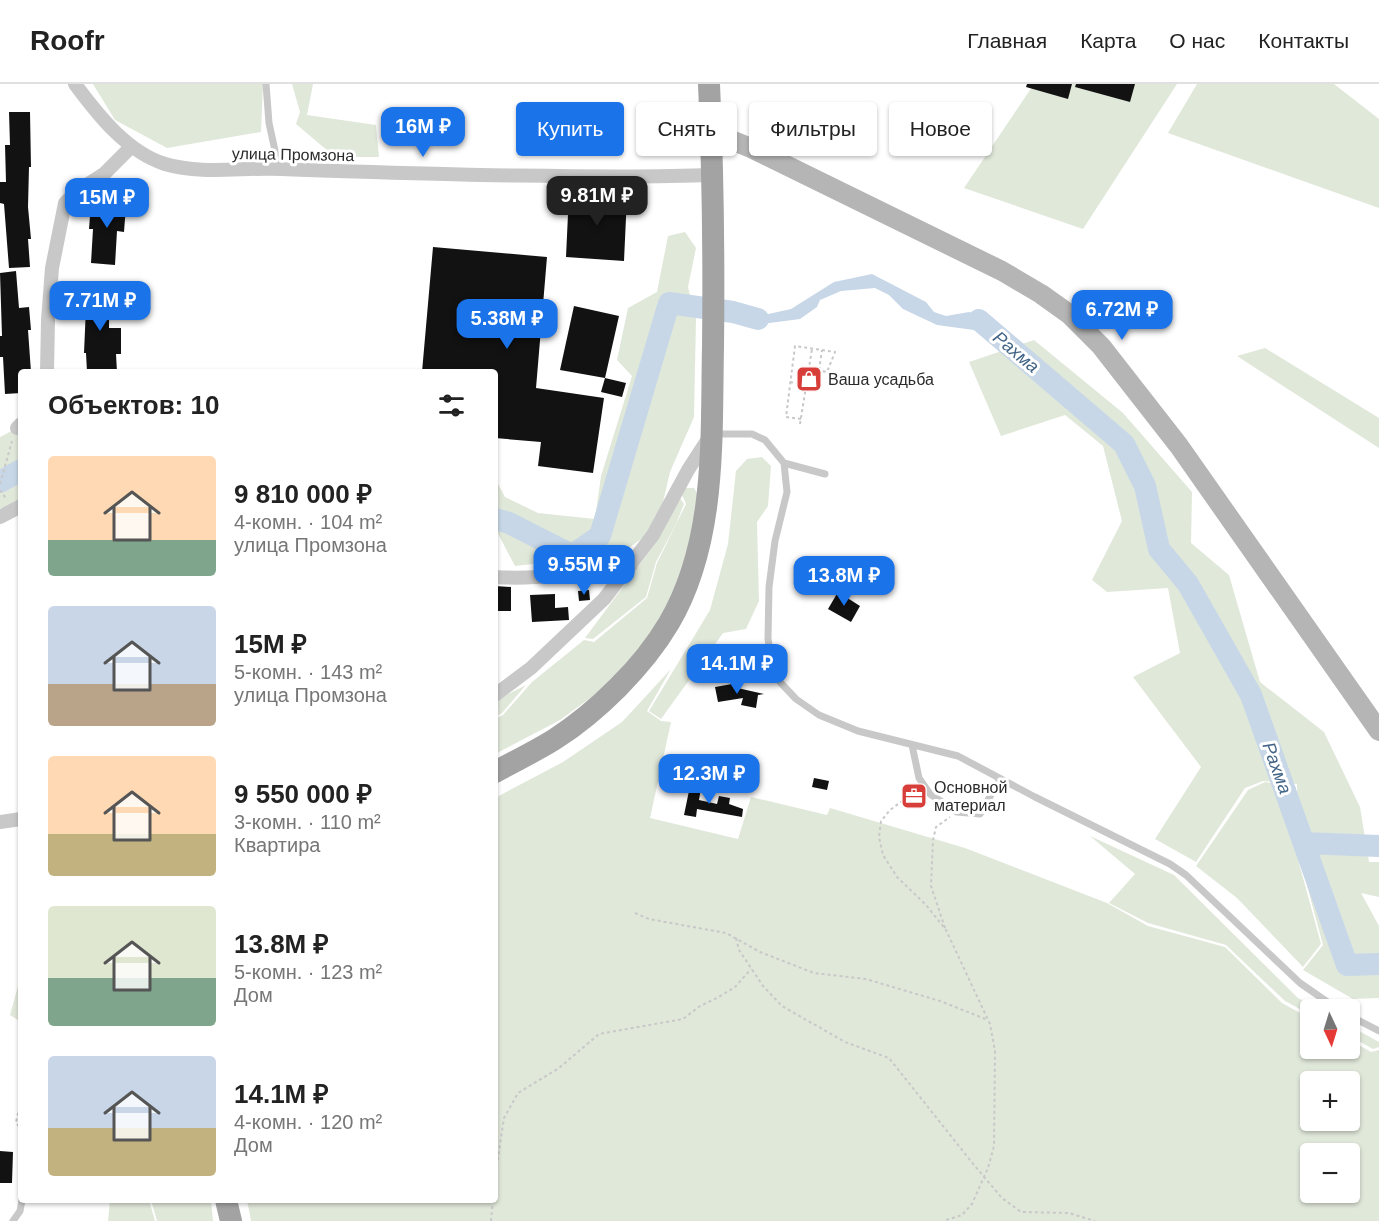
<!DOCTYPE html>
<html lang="ru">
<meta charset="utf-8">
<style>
:root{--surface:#fff;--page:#f6f6f6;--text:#222;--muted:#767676;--line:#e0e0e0;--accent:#1a73e8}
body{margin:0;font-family:Helvetica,sans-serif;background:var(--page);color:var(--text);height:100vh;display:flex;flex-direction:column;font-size:22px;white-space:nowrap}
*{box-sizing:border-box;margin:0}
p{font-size:20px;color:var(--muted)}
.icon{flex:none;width:33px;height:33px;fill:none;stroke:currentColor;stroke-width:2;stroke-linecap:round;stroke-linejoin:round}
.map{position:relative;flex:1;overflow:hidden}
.details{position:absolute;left:18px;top:285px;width:480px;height:834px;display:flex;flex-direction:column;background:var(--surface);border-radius:6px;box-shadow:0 2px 4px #0004}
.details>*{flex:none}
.top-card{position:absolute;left:516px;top:18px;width:570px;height:54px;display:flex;gap:12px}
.needle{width:39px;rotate:176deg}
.buttons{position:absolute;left:1300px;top:915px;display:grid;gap:12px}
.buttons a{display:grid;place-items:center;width:60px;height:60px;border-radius:6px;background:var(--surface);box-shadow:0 2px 4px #0004;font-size:30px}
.price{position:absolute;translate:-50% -51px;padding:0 14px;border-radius:12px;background:var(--accent);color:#fff;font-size:20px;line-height:39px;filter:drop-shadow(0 2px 3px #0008)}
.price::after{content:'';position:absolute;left:50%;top:36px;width:18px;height:14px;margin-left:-9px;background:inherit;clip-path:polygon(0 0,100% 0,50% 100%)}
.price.selected{background:#222;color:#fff}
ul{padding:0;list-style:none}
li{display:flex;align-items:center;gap:18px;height:150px;padding:0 30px}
li span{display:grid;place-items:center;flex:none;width:168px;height:120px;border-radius:6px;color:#555}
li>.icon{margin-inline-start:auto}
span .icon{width:72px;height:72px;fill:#fffc;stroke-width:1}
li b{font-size:26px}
h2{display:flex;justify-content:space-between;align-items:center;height:72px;padding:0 30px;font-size:26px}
.tag{padding:0 21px;border-radius:6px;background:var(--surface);box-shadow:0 2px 4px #0004;font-size:21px;line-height:54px}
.tag.selected{background:var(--accent);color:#fff}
header{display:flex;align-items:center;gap:36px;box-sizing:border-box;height:84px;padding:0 30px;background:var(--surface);border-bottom:2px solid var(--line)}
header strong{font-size:28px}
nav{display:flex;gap:33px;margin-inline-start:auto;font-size:21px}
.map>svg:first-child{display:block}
.green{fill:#e0e8da;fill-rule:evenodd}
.water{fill:#c7d7e7}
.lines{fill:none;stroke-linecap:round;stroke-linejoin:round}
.river{stroke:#c7d7e7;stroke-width:22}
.building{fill:#121212}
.path{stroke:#c8c8c8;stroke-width:2;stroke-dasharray:3 3;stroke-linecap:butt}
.lane{stroke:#c8c8c8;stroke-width:7}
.street{stroke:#c8c8c8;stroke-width:14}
.secondary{stroke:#b5b5b5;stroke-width:20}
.primary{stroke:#a3a3a3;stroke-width:22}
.labels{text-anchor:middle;stroke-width:6;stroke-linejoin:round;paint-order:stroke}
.street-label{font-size:16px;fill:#2b2b2b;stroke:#fff}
.poi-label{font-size:16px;fill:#2b2b2b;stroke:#fff;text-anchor:start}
.water-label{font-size:18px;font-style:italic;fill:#416486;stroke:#fff}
</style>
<header>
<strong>Roofr</strong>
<nav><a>Главная</a><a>Карта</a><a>О нас</a><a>Контакты</a></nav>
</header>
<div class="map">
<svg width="1379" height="1137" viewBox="0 0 1379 1137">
<rect width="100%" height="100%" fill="#fff"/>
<path class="green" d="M93,0H263L261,48L167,64L115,36Z
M292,0H313L307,31L376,41L379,73H335L296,40L300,28Z
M1034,0H1177L1083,145L964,104Z
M1197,0H1334L1379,35V124L1168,49Z
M685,148L696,164L688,203L696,235L694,333L670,388L657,444L620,470L515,482L495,444V394L505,413L538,429L595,435L601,392L632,292L617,276L628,224L657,208L668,152Z
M1034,256L1123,329L1192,408L1191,459L1229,491L1260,598L1324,648L1360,723L1369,778H1379V813L1361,809L1379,842V914L1353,915L1303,886L1323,861L1298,768L1297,700L1263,697L1245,704L1196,778L1155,755L1201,683L1133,593L1180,569L1168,504L1107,508L1092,496L1122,437L1103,362L1065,331L1001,352L969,278Z
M1265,264L1379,334V364L1237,272Z
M21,342V430L0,424V353Z
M762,373L771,382L768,422L757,438L759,517L746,545L723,549L661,635L649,627L710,526L728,460L736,387L747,375Z
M685,404H694L699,412L700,424L670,526L608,601L560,636L495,670V635L503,631L532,598L584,556L594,558L647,514L657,479L686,420L682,411Z
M680,414L684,420L676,440L656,478L646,513L593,555L585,554L654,461Z
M671,585L647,627L661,637L671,638L650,734L738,755L751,713L827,731L830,724L965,764L1107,819L1148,842L1225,863L1282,919L1311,935V964H1350V956L1371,968L1379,966V1137H251L247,1116H495V714L563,678L622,638ZM1311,998H1350V1036H1311ZM1311,1070H1350V1108H1311Z
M526,601L502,629L495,633V617Z
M1265,698L1296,703V768L1321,860L1303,883L1237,814L1196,782L1248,706Z
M1090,752L1174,791L1298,914L1319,925L1311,926V931L1285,917L1226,861L1148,839L1109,819L1135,790Z
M21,891V938L10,931Z
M1350,942L1379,958V963L1373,965L1350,952Z
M110,1116H149L155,1137H108Z
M151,1116H211L213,1137H157Z"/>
<path class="water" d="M872,190L926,218L934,228L946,232L969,228L982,232L1004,249L998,260L974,246L937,241L903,225L889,211L875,204L841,207L820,216L817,223L800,235L755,241L739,234L729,233L730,222L764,231L791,225L834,198Z"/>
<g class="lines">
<path class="river" d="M979,236L1124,360L1145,402L1159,465L1188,500L1251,611L1347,881L1379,880
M0,398L21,386
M495,435L509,439L572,471L600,452L669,219L733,228L758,235
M1304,759L1379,762"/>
</g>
<path class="building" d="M1027,0H1072L1068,15L1026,3Z
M1076,0H1135L1130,18L1075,3Z
M9,28H30L31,83H29L28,123L31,155H28L30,183L9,184L4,120L0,119V98H6L5,61H10Z
M116,107L127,108L124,148L117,147L115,181L91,179L93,145H89L91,119L115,121Z
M569,109L627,112L624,177L566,173Z
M433,163L547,173L536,304L604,314L593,389L538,382L541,358L495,354V288H422Z
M16,187L19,224L29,223L31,246H28L31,288H21V309L5,310L3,273H0V252H2L0,189Z
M87,200H109V244H121V270H116L117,288H87L86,269H84Z
M574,222L619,232L605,294L560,286Z
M605,294L626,299L622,313L601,308Z
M495,502L511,503V527H495Z
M589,506L590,516L579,517L578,507Z
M838,508L860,522L851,538L828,525Z
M555,510V524L568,523L569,536L532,538L530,511Z
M732,600L733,603L764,610L758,611L756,624L741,621L743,614L718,618L715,603Z
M814,694L829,697L827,706L812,703Z
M690,702L701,704L699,716L717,720L719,712L730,714L729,720L743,725L742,733L697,725L696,733L684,731Z
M0,1067L13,1068L12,1099H0Z"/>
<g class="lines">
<path class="path" d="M819,286L822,266
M790,298L805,300
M801,335L786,333L795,262L835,268L827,288L809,285
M800,340L812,265
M0,400L12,357
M0,406L7,416
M914,703L909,712L890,726L881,737L879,753L883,771L897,793L926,821L946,846L990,940L995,967L994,1062L988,1084L972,1120L962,1131L943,1137
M635,829L649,835L726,849L760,868L814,889L866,895L940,917L988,936
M945,844L931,802L933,756L936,743L950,733
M736,854L739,866L763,902L782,922L845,958L889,974L974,1081L1002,1114L1021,1128L1069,1129L1095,1137
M21,990L19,1002L21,1008
M21,1017L16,1038L21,1046
M495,1094L504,1034L518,1009L559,984L599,950L683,935L700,922L717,914L735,903L751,885
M491,1137L493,1116"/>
<path class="lane" d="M266,0L269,39L279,85
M714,350H752L765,356L784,379L787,408L775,457L769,503L768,555L772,577L780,598L796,615L819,631L858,647L958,672L1035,713L1170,780L1186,791L1300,899L1339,926
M784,379L825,390
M912,661L919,694L930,710L957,728L980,730L1000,695
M1350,932L1379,947
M13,1137L20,1127L22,1116"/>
<path class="street" d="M75,0C98,31 127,68 165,80C202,91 243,83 282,85C348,88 415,89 481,91C558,92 635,94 712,91
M47,288L48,236L52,184L65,119L76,108L104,90L131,63
M17,344L21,340
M0,433L21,422
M495,493C541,496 586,488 631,481
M495,611L531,584L604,515L653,451L688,386L710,352
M0,738L21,735"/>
<path class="secondary" d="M711,48L751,64L1002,187L1041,210L1069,230L1101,262L1179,362L1379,647"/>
<path class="primary" d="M495,688C515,677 536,667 555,655C597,628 643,583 669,539C717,457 711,355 713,264C714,176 713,88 709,0
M226,1116L231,1137"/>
</g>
<defs>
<g id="shop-square" transform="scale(1.35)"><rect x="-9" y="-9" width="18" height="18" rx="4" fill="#d73d39" stroke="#fff"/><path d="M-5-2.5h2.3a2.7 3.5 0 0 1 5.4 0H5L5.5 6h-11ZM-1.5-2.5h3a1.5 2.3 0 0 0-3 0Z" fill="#fff"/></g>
<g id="office-square" transform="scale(1.35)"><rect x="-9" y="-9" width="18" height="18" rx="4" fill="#d73d39" stroke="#fff"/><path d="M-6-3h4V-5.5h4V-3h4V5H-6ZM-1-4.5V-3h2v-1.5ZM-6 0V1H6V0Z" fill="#fff"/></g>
</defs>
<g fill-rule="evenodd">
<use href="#shop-square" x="809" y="295"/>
<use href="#office-square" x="914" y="712"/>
</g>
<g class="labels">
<g class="street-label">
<text transform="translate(293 70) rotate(1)" y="6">улица Промзона</text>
</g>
<g class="poi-label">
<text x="828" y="301">Ваша усадьба</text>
<text x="934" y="709">Основной<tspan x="934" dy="18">материал</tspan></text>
</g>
<g class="water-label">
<text transform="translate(1016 268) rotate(40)" y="6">Рахма</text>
<text transform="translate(1277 684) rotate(70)" y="6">Рахма</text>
</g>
</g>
</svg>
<div class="buttons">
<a><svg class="needle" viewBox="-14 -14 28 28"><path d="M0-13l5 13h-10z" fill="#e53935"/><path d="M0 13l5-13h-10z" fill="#767676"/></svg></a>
<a>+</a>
<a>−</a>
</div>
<b class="price" style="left:423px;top:74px">16M ₽</b>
<b class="price selected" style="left:597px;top:143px">9.81M ₽</b>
<b class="price" style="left:107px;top:145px">15M ₽</b>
<b class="price" style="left:100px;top:248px">7.71M ₽</b>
<b class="price" style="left:1122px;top:257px">6.72M ₽</b>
<b class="price" style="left:507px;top:266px">5.38M ₽</b>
<b class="price" style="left:584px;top:512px">9.55M ₽</b>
<b class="price" style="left:844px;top:523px">13.8M ₽</b>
<b class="price" style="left:737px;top:611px">14.1M ₽</b>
<b class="price" style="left:709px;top:721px">12.3M ₽</b>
<div class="top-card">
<a class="tag selected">Купить</a>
<a class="tag">Снять</a>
<a class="tag">Фильтры</a>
<a class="tag">Новое</a>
</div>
<section class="details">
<h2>Объектов: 10<svg class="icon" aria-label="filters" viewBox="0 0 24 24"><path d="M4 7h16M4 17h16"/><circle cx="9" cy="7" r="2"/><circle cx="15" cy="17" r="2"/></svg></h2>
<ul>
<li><span style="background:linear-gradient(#ffd9b3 70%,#7fa58c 0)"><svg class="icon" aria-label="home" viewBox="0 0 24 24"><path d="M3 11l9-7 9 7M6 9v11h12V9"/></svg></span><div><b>9 810 000 ₽</b><p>4-комн. · 104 m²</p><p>улица Промзона</p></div></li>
<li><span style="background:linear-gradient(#c9d6e8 65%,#b9a48a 0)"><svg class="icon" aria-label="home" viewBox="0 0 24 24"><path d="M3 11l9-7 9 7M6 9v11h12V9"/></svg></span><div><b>15M ₽</b><p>5-комн. · 143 m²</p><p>улица Промзона</p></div></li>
<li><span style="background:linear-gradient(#ffd9b3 65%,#c2b280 0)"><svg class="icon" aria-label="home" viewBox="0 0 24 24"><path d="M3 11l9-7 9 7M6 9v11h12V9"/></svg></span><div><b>9 550 000 ₽</b><p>3-комн. · 110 m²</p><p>Квартира</p></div></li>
<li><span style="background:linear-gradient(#dfe7d0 60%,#7fa58c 0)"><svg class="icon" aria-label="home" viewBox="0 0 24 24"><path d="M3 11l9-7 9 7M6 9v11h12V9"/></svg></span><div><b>13.8M ₽</b><p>5-комн. · 123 m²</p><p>Дом</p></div></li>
<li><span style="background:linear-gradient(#c9d6e8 60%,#c2b280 0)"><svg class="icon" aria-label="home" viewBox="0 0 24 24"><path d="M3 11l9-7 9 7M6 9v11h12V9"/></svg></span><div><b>14.1M ₽</b><p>4-комн. · 120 m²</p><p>Дом</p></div></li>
</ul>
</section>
</div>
